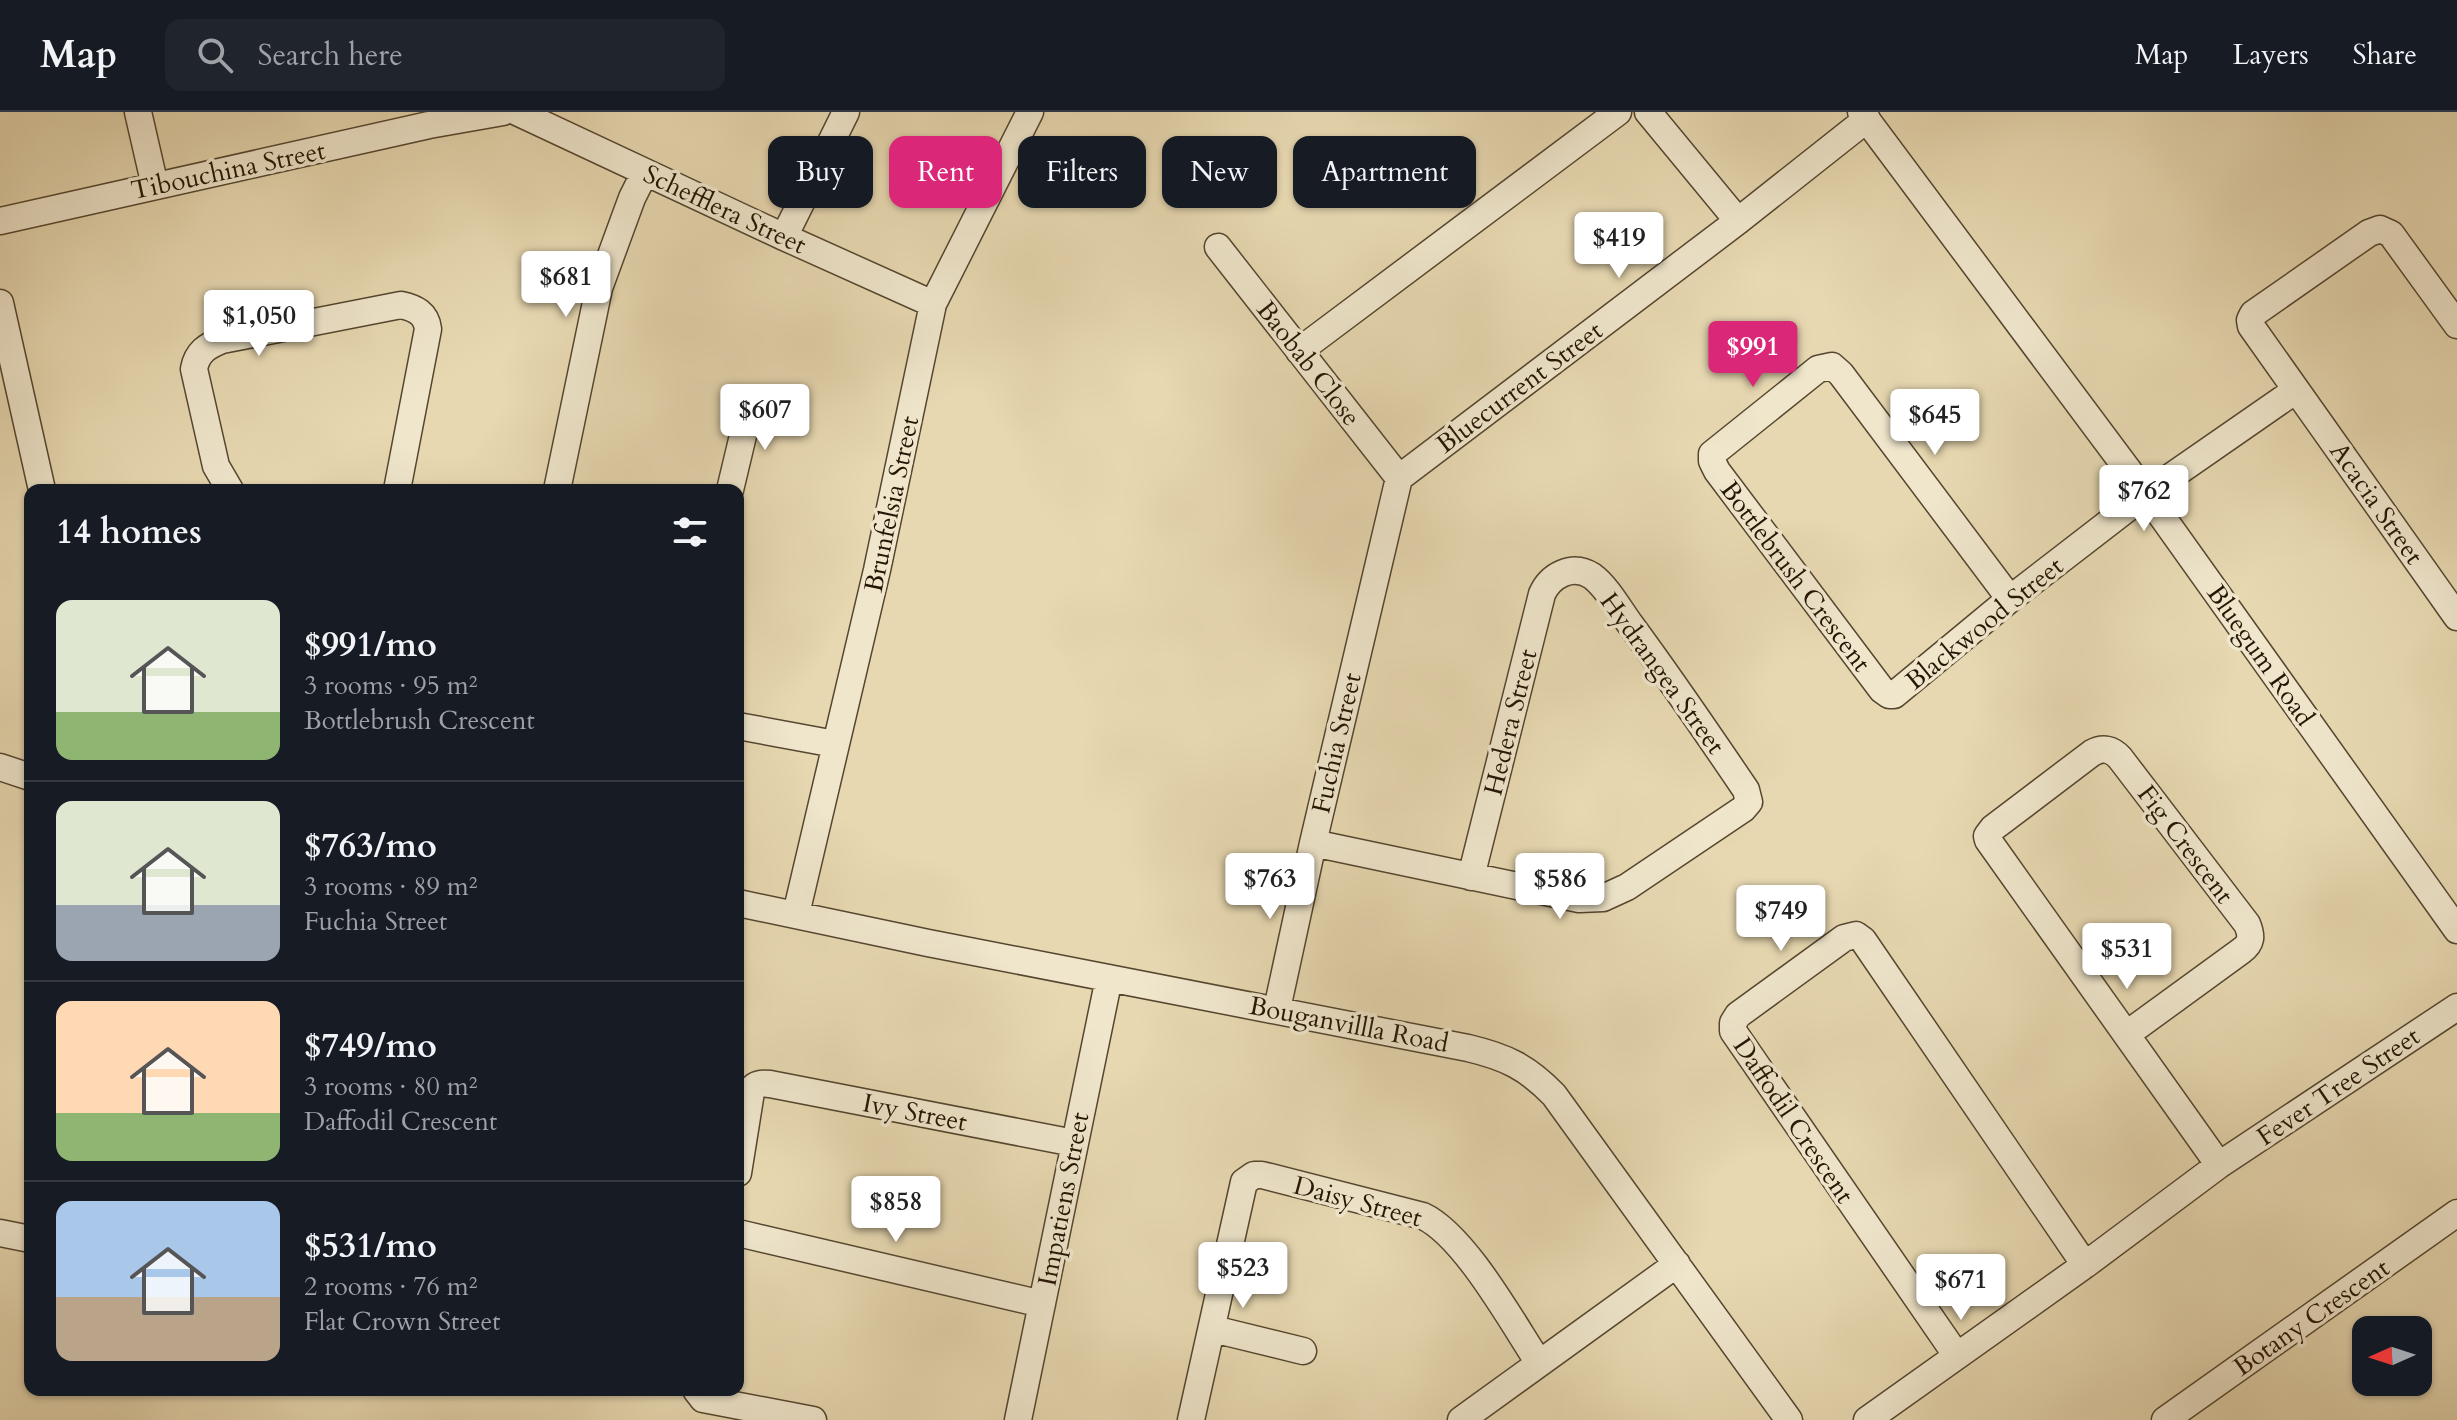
<!DOCTYPE html>
<meta charset="utf-8">
<style>
:root{--surface:#171b24;--page:#20242c;--text:#f1f3f6;--muted:#9ea1a6;--line:#363941;--accent:#db2777}
body{margin:0;font-family:Cardo,serif;background:var(--page);color:var(--text);height:100vh;display:flex;flex-direction:column;font-size:30px;white-space:nowrap}
*{box-sizing:border-box;margin:0}
p{font-size:26px;color:var(--muted)}
.icon{flex:none;width:44px;height:44px;fill:none;stroke:currentColor;stroke-width:2;stroke-linecap:round;stroke-linejoin:round}
.map{position:relative;flex:1;overflow:hidden}
.panel{position:absolute;left:24px;top:372px;width:720px;height:912px;display:flex;flex-direction:column;background:var(--surface);border-radius:16px;box-shadow:0 2px 6px #0004}
.panel>*{flex:none}
.banner{position:absolute;left:768px;top:24px;width:760px;height:72px;display:flex;gap:16px}
.needle{width:52px;rotate:267deg}
.controls{position:absolute;left:2352px;top:1204px;display:grid;gap:16px}
.controls a{display:grid;place-items:center;width:80px;height:80px;border-radius:16px;background:var(--surface);box-shadow:0 2px 6px #0004;font-size:40px}
.price{position:absolute;translate:-50% -68px;padding:0 18px;border-radius:8px;background:#fff;color:#222;font-size:26px;line-height:52px;filter:drop-shadow(0 2px 4px #0008)}
.price::after{content:'';position:absolute;left:50%;top:48px;width:24px;height:18px;margin-left:-12px;background:inherit;clip-path:polygon(0 0,100% 0,50% 100%)}
.price.active{background:var(--accent);color:#fff}
ul{padding:0;list-style:none}
li{display:flex;align-items:center;gap:24px;height:200px;padding:0 32px}
li+li{border-top:2px solid var(--line)}
li span{display:grid;place-items:center;flex:none;width:224px;height:160px;border-radius:16px;color:#555}
li>.icon{margin-inline-start:auto}
span .icon{width:96px;height:96px;fill:#fffc;stroke-width:1}
li b{font-size:34px}
h2{display:flex;justify-content:space-between;align-items:center;height:96px;padding:0 32px;font-size:34px}
.pill{padding:0 28px;border-radius:16px;background:var(--surface);box-shadow:0 2px 6px #0004;font-size:28px;line-height:72px}
.pill.active{background:var(--accent);color:#fff}
header{display:flex;align-items:center;gap:48px;box-sizing:border-box;height:112px;padding:0 40px;background:var(--surface);border-bottom:2px solid var(--line)}
header strong{font-size:38px}
nav{display:flex;gap:44px;margin-inline-start:auto;font-size:28px}
.search{width:560px;height:72px;background:var(--page);display:flex;align-items:center;gap:20px;box-sizing:border-box;padding:0 28px;border-radius:16px;color:var(--muted);font-size:30px}
.map>svg:first-child{display:block}
.lines{fill:none;stroke-linecap:round;stroke-linejoin:round}
.minor-casing{stroke:#55462f;stroke-width:29}
.minor{stroke:#efe6cc;stroke-width:26}
.labels{text-anchor:middle;stroke-width:7;stroke-linejoin:round;paint-order:stroke}
.street-label{font-size:26px;fill:#241504;stroke:#efe6cc}
</style>
<header>
<strong>Map</strong>
<div class="search"><svg class="icon" aria-label="search" viewBox="0 0 24 24"><circle cx="10" cy="10" r="6"/><path d="M15 15l6 6"/></svg>Search here</div>
<nav><a>Map</a><a>Layers</a><a>Share</a></nav>
</header>
<div class="map">
<svg width="2457" height="1308" viewBox="0 0 2457 1308">
<rect width="100%" height="100%" fill="#e7d8b1"/>
<filter id="stains"><feTurbulence type="fractalNoise" baseFrequency=".0025" numOctaves="4"/><feColorMatrix values="0 0 0 0 .2 0 0 0 0 .09 0 0 0 0 .02 0 0 0 .5 -.17"/></filter>
<radialGradient id="worn" r=".72"><stop offset=".6" stop-color="#630" stop-opacity="0"/><stop offset="1" stop-color="#630" stop-opacity=".3"/></radialGradient>
<g class="lines">
<g class="minor-casing">
<path id="minor" d="M138,0L155,74
M517,0L784,125L933,192
M1648,0L1738,109
M1861,0L2146,382L2457,818
M0,109L429,13L503,0
M784,125L846,0
M1218,135L1399,366
M0,191L42,378
M2457,213L2391,122L2380,117L2369,121L2253,202L2250,208L2251,214L2457,505
M1299,239L1618,0
M1399,366L1738,109L1867,7
M230,378L216,354L194,257C197,240 207,234 222,228L401,193C415,196 426,201 428,217L397,378
M557,378L599,176L632,86L645,60
M730,378L751,290
M2010,487L1841,262L1832,254L1818,257L1712,342V349L1717,359L1882,578L1889,583H1894L2010,487L2146,382L2296,278
M738,614L835,632
M0,655L30,665
M1313,731L1579,787L1603,786L1627,775L1743,697L1749,690L1746,678C1708,622 1670,566 1630,512C1619,497 1607,475 1592,464C1572,451 1550,464 1542,482L1471,765
M738,791L928,831L1468,936C1506,945 1527,955 1554,983L1789,1308
M796,802L877,458L933,192L1030,0
M1277,897L1313,731L1399,366
M2127,922L2241,839C2252,831 2252,824 2247,812L2120,646C2112,637 2103,635 2092,641L1993,716L1987,724L1988,728L2219,1053
M738,1061L751,980C754,971 762,971 770,972L1074,1031
M0,1121L30,1127
M738,1121L1042,1192
M1213,1217L1303,1239
M1957,1244L1733,919V911L1738,903L1844,826L1856,823L1863,828L2085,1153
M696,1278L703,1287L813,1308
M1018,1308L1109,866
M1191,1308L1244,1070L1254,1063H1262L1423,1104C1465,1124 1512,1210 1539,1251
M1461,1308L1677,1152
M1867,1308L2085,1153L2219,1053L2457,895
M2165,1308L2457,1101"/>
</g>
<use href="#minor" class="minor"/>
</g>
<g class="labels">
<g class="street-label">
<text transform="translate(228 58) rotate(-12)" y="9">Tibouchina Street</text>
<text transform="translate(725 97) rotate(25)" y="9">Schefflera Street</text>
<text transform="translate(1309 251) rotate(52)" y="9">Baobab Close</text>
<text transform="translate(1519 275) rotate(-37)" y="9">Bluecurrent Street</text>
<text transform="translate(2377 391) rotate(55)" y="9">Acacia Street</text>
<text transform="translate(891 392) rotate(-78)" y="9">Brunfelsia Street</text>
<text transform="translate(1796 464) rotate(53)" y="9">Bottlebrush Crescent</text>
<text transform="translate(1984 511) rotate(-39)" y="9">Blackwood Street</text>
<text transform="translate(2261 543) rotate(55)" y="9">Bluegum Road</text>
<text transform="translate(1663 561) rotate(54)" y="9">Hydrangea Street</text>
<text transform="translate(1510 610) rotate(-76)" y="9">Hedera Street</text>
<text transform="translate(1336 631) rotate(-77)" y="9">Fuchia Street</text>
<text transform="translate(2186 732) rotate(53)" y="9">Fig Crescent</text>
<text transform="translate(1349 912) rotate(11)" y="9">Bouganvillla Road</text>
<text transform="translate(2338 974) rotate(-34)" y="9">Fever Tree Street</text>
<text transform="translate(915 1000) rotate(11)" y="9">Ivy Street</text>
<text transform="translate(1794 1008) rotate(56)" y="9">Daffodil Crescent</text>
<text transform="translate(1063 1087) rotate(-79)" y="9">Impatiens Street</text>
<text transform="translate(1358 1089) rotate(15)" y="9">Daisy Street</text>
<text transform="translate(2311 1205) rotate(-35)" y="9">Botany Crescent</text>
</g>
</g>
<rect width="100%" height="100%" filter="url(#stains)"/>
<rect width="100%" height="100%" fill="url(#worn)"/>
</svg>
<div class="controls">
<a><svg class="needle" viewBox="-14 -14 28 28"><path d="M0-13l5 13h-10z" fill="#e53935"/><path d="M0 13l5-13h-10z" fill="#9ea1a6"/></svg></a>
</div>
<b class="price" style="left:1619px;top:168px">$419</b>
<b class="price" style="left:566px;top:207px">$681</b>
<b class="price" style="left:259px;top:246px">$1,050</b>
<b class="price active" style="left:1753px;top:277px">$991</b>
<b class="price" style="left:765px;top:340px">$607</b>
<b class="price" style="left:1935px;top:345px">$645</b>
<b class="price" style="left:2144px;top:421px">$762</b>
<b class="price" style="left:1270px;top:809px">$763</b>
<b class="price" style="left:1560px;top:809px">$586</b>
<b class="price" style="left:1781px;top:841px">$749</b>
<b class="price" style="left:2127px;top:879px">$531</b>
<b class="price" style="left:896px;top:1132px">$858</b>
<b class="price" style="left:1243px;top:1198px">$523</b>
<b class="price" style="left:1961px;top:1210px">$671</b>
<div class="banner">
<a class="pill">Buy</a>
<a class="pill active">Rent</a>
<a class="pill">Filters</a>
<a class="pill">New</a>
<a class="pill">Apartment</a>
</div>
<section class="panel">
<h2>14 homes<svg class="icon" aria-label="filters" viewBox="0 0 24 24"><path d="M4 7h16M4 17h16"/><circle cx="9" cy="7" r="2"/><circle cx="15" cy="17" r="2"/></svg></h2>
<ul>
<li><span style="background:linear-gradient(#dfe7d0 70%,#8fb573 0)"><svg class="icon" aria-label="home" viewBox="0 0 24 24"><path d="M3 11l9-7 9 7M6 9v11h12V9"/></svg></span><div><b>$991/mo</b><p>3 rooms · 95 m²</p><p>Bottlebrush Crescent</p></div></li>
<li><span style="background:linear-gradient(#dfe7d0 65%,#9aa5b1 0)"><svg class="icon" aria-label="home" viewBox="0 0 24 24"><path d="M3 11l9-7 9 7M6 9v11h12V9"/></svg></span><div><b>$763/mo</b><p>3 rooms · 89 m²</p><p>Fuchia Street</p></div></li>
<li><span style="background:linear-gradient(#ffd9b3 70%,#8fb573 0)"><svg class="icon" aria-label="home" viewBox="0 0 24 24"><path d="M3 11l9-7 9 7M6 9v11h12V9"/></svg></span><div><b>$749/mo</b><p>3 rooms · 80 m²</p><p>Daffodil Crescent</p></div></li>
<li><span style="background:linear-gradient(#a9c7e8 60%,#b9a48a 0)"><svg class="icon" aria-label="home" viewBox="0 0 24 24"><path d="M3 11l9-7 9 7M6 9v11h12V9"/></svg></span><div><b>$531/mo</b><p>2 rooms · 76 m²</p><p>Flat Crown Street</p></div></li>
</ul>
</section>
</div>
